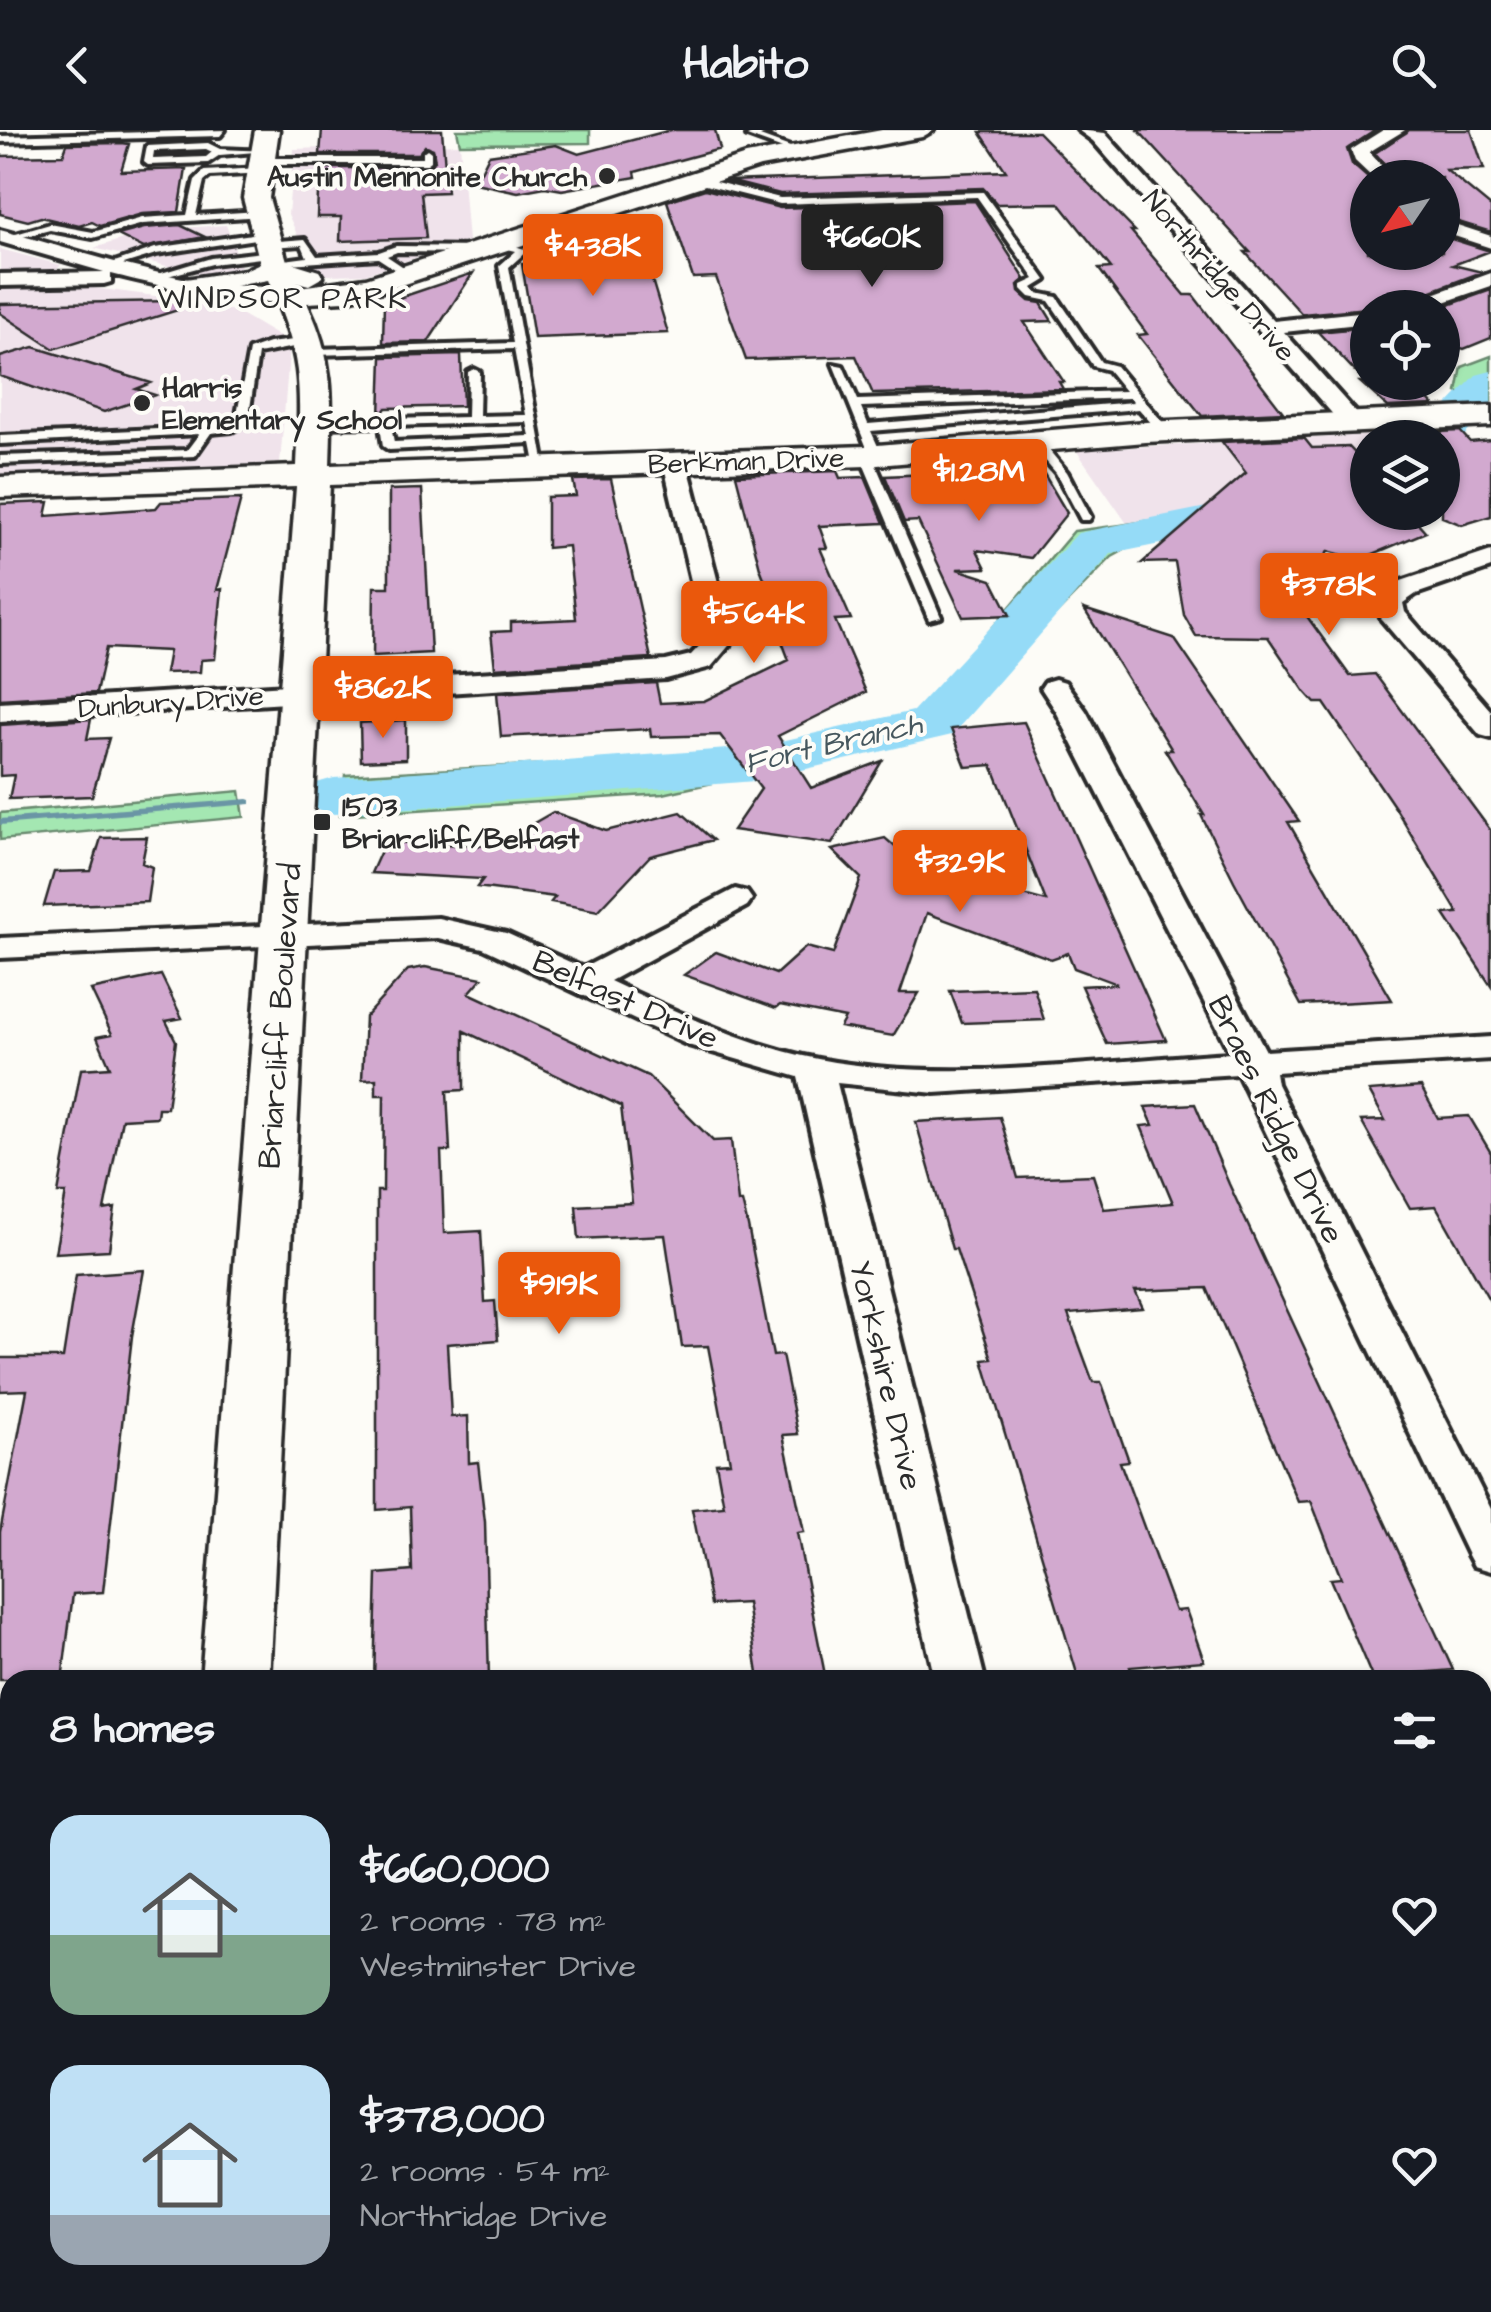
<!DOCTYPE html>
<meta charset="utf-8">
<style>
:root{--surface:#171b24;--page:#20242c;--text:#f1f3f6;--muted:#9ea1a6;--accent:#ea580c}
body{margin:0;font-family:"Architects Daughter",sans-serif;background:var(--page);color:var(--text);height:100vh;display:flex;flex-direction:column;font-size:38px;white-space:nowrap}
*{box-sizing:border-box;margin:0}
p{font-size:32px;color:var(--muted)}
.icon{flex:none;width:55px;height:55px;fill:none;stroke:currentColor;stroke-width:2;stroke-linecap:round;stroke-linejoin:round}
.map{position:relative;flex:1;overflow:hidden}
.drawer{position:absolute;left:0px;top:1540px;width:1492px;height:642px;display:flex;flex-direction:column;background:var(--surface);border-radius:30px 30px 0 0;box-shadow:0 2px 8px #0004}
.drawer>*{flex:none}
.needle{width:65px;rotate:235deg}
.tools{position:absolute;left:1350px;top:30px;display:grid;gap:20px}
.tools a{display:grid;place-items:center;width:110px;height:110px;border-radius:50%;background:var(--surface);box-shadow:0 2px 8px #0004;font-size:50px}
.price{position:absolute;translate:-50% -85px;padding:0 22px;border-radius:10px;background:var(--accent);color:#fff;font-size:32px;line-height:65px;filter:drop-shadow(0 2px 5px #0008)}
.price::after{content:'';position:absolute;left:50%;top:60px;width:30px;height:22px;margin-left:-15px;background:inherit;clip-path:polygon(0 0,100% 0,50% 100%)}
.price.current{background:#222;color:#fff}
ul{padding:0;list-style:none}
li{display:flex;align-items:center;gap:30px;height:250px;padding:0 50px}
li span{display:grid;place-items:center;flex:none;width:280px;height:200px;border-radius:30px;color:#555}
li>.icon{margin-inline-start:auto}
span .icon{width:120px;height:120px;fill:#fffc;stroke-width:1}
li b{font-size:42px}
h2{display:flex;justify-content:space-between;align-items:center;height:120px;padding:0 50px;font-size:42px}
header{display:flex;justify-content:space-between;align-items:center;height:130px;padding:0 50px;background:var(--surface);font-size:45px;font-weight:800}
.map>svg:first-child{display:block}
.built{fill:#f0e3eb}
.green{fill:#a4e7b2;stroke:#68896e;stroke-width:2.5}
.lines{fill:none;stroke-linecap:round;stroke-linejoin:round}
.stream{fill:#6b95a5;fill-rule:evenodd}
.river{fill:#95dbf7;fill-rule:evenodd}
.building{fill:#d2a9cf;stroke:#2b2b2b;stroke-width:2.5}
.lane-casing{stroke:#2b2b2b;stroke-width:8}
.street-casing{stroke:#2b2b2b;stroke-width:8}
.secondary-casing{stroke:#2b2b2b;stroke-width:7}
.lane{fill:#fdfcf7;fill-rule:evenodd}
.street{fill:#fdfcf7;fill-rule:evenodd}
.secondary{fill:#fdfcf7;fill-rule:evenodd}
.poi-dot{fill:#2b2b2b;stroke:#fdfcf7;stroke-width:4}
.labels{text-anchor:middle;stroke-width:8;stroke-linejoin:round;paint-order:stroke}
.far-poi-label{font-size:28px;font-weight:bold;fill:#2b2b2b;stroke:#fdfcf7;text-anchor:start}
.far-street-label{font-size:28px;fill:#2b2b2b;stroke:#fdfcf7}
.far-neighbourhood-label{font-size:30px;letter-spacing:2.5px;fill:#2b2b2b;stroke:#fdfcf7}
.far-water-label{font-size:30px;font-style:italic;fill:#46575e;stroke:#fdfcf7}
.street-label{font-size:32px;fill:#2b2b2b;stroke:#fdfcf7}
</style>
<header><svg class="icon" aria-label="back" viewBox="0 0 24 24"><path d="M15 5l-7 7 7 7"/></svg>Habito<svg class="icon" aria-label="search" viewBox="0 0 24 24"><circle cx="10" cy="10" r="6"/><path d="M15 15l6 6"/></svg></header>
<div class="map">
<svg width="1491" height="2182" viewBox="0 0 1491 2182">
<rect width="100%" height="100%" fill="#fdfcf7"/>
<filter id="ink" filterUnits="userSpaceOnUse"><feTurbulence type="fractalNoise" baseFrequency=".01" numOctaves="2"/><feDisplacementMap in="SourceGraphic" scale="20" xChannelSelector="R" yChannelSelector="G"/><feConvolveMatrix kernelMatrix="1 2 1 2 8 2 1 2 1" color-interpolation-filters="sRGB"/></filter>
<g filter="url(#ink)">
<path class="built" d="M460,14L468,111L365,144L328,145L313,141L288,84L294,19Z
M226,95L241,135L239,141L199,144L94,118L152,100Z
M0,119L61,135L55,141L0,145Z
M87,157L208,173L239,183L290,213L280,333L0,345V158Z
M1411,303L1406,307L1368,308L1367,336L1295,360L1128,395L1076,320Z"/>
<path class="green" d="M457,0H590V13L460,14Z
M1491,226V271L1473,270L1457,262L1462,237Z
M1367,336V364L1145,409L1112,427L964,578L933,604L663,664L340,685L345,645L746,623L920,583L1074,401C1174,390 1273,367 1367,336Z
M240,661L244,687L0,710V683Z"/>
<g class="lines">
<path class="stream" d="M248,669L251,670V674L0,695V689Z"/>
<path class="river" d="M1491,241V278L1453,317L1442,320V308H1415L1476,245Z
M1285,361L1302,365L1309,375L1302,385L1111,424L952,605L755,651L334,684L313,678L305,666L313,654L334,648L755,617L913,581L1078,403Z"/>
</g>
<path class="building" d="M322,0H442L447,62L421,63L426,108L340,111L341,87H317L319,38H427L435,31L433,19L425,16L419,24H320Z
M671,0H715L720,19L635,42L636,47L562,60L545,57L518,62L475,53L489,25L556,15L579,24Z
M1138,0H1376L1347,19L1352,34L1368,48V122H1442V106L1490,121L1453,135L1482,142L1392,176L1302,184L1245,122H1250Z
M1409,0H1471L1484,39L1446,40L1491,77V102L1442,87V48H1397L1375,23Z
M980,2H1038L1135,101H1131L1185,165H1193L1283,282L1202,286L1138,205L1147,204L1099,139L1111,138L1059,73L997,74L983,58L780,64L729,51L1006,41Z
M122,13L129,14L121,41L186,39L179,82L142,84L100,96L92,92L79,96L41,87L28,91L0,84V26L63,25L67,14Z
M705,59L780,78L975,71L1025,149L1018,155L1019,162L1029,171L1041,173L1052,191L1024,192L1064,252H1059L1063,259L873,264L856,226L746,230L716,147L693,148L667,71Z
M180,95L205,107L144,118L118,105L144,98Z
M646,130L668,203L534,208L522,134Z
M473,143L428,212L383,213L384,173Z
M1491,160V208L1464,219L1442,212L1440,178Z
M176,171L178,180L54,219L0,183V174Z
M1359,198L1368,207V252H1412L1434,275L1388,277L1360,252H1365L1318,202Z
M34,217L151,253L136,259L155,265L104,282L0,246V227Z
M461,225L463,276L386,278L380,286L382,227Z
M1460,301L1470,312L1491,310V386L1462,395L1442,387V308H1424L1419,303Z
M1304,308L1312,318L1349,317L1368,337V382H1408L1426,402L1359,430L1328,421L1301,478L1350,546L1375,544L1491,701V856L1444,784L1458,783L1396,679L1324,573H1315L1305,562L1268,507L1196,506L1184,485L1175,432L1142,433L1246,343L1222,312Z
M1041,339L1067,383L1031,428L977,420L986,438L957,439L992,450L1010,485L963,487L918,391L904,392L885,346Z
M837,341L840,348L865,347L884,393L819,396L827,418H820L851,489L835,490L866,562L778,606L811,658L882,631L832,714L733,700L761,659L720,605L651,607L650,599L501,607L497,563L656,553L660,573L704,571L789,530L765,467L771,466L760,438L736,345Z
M611,349L651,528L495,538L491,502L511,501V492L576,489L568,416L547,418V367L576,366L573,350Z
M422,359L431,523L373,526L374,457H389V360Z
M241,369L217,460L222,459L215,529L201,530L200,542L165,543L169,521L106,518L96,563L0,569V374L49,372L46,386L156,378L161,372Z
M1084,479L1174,508L1299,691L1288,692L1392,870L1301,875L1234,751L1201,685H1204L1165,620H1172Z
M91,589L87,609L109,608L92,666L9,669L14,645L0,646V595Z
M406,590V629L361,631L360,593Z
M1024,592L1166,910L1107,914L1081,856L1117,854L1074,838L1068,823L1051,829L927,783L900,863H919L893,906L840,897L845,888L780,875L776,878L684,845L716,822L776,844L806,817L833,824L861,748L832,720L885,708L902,723L915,721L926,731L939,728L960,748L1046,771L992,635L966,637L951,599Z
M553,682L606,701L681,682L713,710L650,726L598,781L551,772L555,767L477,757L483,749L371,743L385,712L494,716Z
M147,707L142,733L152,737L147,772L44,776L54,742L91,741L101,708Z
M425,837L482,848L469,863L648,946L713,1011L731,1010L738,1072H742L748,1096L773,1226L782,1225L798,1304L783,1305L804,1402L797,1403L826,1550H759L747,1473L711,1475L692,1379L724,1376L716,1333L730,1332L708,1216L682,1217L665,1105L579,1109L576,1076L632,1073L621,976L464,901V960L447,961L450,1021H441L444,1103L481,1101L485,1172L495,1171L498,1210L447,1214L451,1287L468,1286L469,1333L478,1332L485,1392L489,1550H374L377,1444L412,1441L410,1377L377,1380V1061H383L384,965H376V949L362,950L365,887L408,840Z
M161,845L182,888L166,891L176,911L167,978H158L157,987L122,989L104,1080L115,1078L109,1120L55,1123L66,1063H58L81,939L110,937L97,907L112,904L91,860Z
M1034,858L1044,890L962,893L950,861Z
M1421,957L1438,988L1469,986L1491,1023V1173L1436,1076L1410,1078L1361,991L1385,990L1369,961Z
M1195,974L1229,1054L1453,1540L1372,1547L1330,1449L1341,1448L1311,1371L1298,1372L1207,1158L1135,1161L1143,1178L1068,1184L1093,1252H1101L1129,1331L1120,1332L1175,1481L1186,1480L1204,1531L1130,1537L1134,1550H1079L983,1230L992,1229L956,1119H952L916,992L1000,987L1018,1048L1093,1045L1104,1079L1173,1073L1141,996L1153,995L1145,977Z
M144,1140L132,1206L103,1462L73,1464L62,1550H0V1402L27,1260L0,1261V1228H63L76,1145Z"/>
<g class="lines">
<g class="lane-casing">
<path id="lane" d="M225,0L220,6L0,12V6Z
M762,0H775L760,6L801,21L794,23L747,6Z
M208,13L220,19L268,21L220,25L208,33L148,35L144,32L147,16ZM206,19L212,22L206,27L153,29L154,21Z
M427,19L431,22V31L427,34H263L259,31L263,28H423V22Z
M261,38L264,43L210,46L204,51L196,85L259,81L262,86L143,94L93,108L50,100L7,111L2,108L50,94L93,102L142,88L187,85L195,50L204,41Z
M696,47L780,68L983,62L1046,150L1033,158L1037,163L1057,167L1101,232L1116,236L1170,301L1160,303L1139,279L871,301L882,325L873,328L941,487L929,490L860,326L869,323L833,234L843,236L858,270L1125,261L1108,240L1093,236L1049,171L1030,167L1022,159V155L1035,149L977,67L780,74L693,52ZM1130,268L1134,272L868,294L861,277Z
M266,102L269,107L156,124L111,138L106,135L155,118Z
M305,109L317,126L379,122L396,116L479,117L484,120L479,123L397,122L387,126L411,142L407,147L378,128L274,135L269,132L307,127L302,115L269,117L266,112Z
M498,111L528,120L509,137L546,341L536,338L531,313L389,320L383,316L380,296L312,297L310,295L316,291L467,287L468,242L474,239L480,242L479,286L526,285L514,219L315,225L310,222L315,219L513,213L499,136L516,121L495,116ZM527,292L530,306L394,312L391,296Z
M272,121L276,126L212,134L153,150L148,147L211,128Z
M310,208L314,209V213L258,224L248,292L232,301L211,303L195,326L0,334V326L187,320L199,304L0,314V306L226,296L236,290L249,220L269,213Z
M1031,308H1039L1067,342L1091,387L1089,390H1081L1056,343L1031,314Z"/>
</g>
<g class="street-casing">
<path id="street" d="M1078,0L1105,3L1274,191L1368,181V193L1284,202L1360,287L1364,292L1360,297H1344L1093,11Z
M1383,0H1405L1369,22L1393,48H1373L1355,31L1351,20Z
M1442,90L1491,106V118L1442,102Z
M0,100C73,119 144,144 219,154C239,157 290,155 302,166C280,186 144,152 111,144V152L104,154L0,156V144L104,142L0,112Z
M1491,143V156L1427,178H1395Z
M675,325L687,332L733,511L711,537L666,549L0,591V573L666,531L691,525L705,510L663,332Z
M1491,421V438L1416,464L1403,473L1405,482L1491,581V608L1480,605L1382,490L1375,470L1398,452Z
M1055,549L1065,552L1086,581L1266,921L1491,907V929L1275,942L1277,954L1491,1379V1441L1474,1436L1468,1425L1238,944L935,963L837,953L985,1550H935L798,947L688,915L483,818L438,808L0,828V808L438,788L506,803L583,838L735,759L747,762L752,769L747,776L610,851C677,882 745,915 818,929C947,954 1099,931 1230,923L1056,581L1041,558L1045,552Z
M1078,2172H1140L1142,2182H1080Z"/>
</g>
<g class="secondary-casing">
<path id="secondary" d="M255,0H279L269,68L287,131L319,141L323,147L309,155L297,152L299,157L366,148L746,25L882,0H934L922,7L760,37L386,160L345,171L307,173C335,231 332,273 330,335L866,316L1146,292L1491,276V296L1146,312L866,336L330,355L269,1550H201L296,357L0,367V347L297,336C301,253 303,228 268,150L189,164L179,162L175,156L179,150L245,140L260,133L243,68Z
M151,2172H237L236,2182H150Z"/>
</g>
<use href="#lane" class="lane"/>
<use href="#street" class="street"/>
<use href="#secondary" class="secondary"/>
</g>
</g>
<g class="poi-dot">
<circle cx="607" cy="46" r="10"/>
<circle cx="142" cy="273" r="10"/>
<rect x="312" y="682" width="20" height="20" rx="5"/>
</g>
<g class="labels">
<g class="far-poi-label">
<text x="587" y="56" text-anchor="end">Austin Mennonite Church</text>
<text x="162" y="267">Harris<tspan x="162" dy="32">Elementary School</tspan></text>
<text x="342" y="686">1503<tspan x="342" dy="32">Briarcliff/Belfast</tspan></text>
</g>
<g class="far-street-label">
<text transform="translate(1220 145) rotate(49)" y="10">Northridge Drive</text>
<text transform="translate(746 330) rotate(-2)" y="10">Berkman Drive</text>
<text transform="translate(171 571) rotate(-4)" y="10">Dunbury Drive</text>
</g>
<g class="far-neighbourhood-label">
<text x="283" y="178">WINDSOR PARK</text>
</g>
<g class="far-water-label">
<text transform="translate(833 613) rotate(-13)" y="10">Fort Branch</text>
</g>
<g class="street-label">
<text transform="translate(626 869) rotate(24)" y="11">Belfast Drive</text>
<text transform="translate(279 886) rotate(-86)" y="11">Briarcliff Boulevard</text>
<text transform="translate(1277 989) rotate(64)" y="11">Braes Ridge Drive</text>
<text transform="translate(887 1245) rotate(77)" y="11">Yorkshire Drive</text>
</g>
</g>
</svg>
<div class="tools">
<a><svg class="needle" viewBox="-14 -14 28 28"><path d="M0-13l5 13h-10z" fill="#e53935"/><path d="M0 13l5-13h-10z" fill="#9ea1a6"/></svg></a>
<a><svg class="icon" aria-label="locate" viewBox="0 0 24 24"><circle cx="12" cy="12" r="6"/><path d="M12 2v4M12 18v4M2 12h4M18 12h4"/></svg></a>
<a><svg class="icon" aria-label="layers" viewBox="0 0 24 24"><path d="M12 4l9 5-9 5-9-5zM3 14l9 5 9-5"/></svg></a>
</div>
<b class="price current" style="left:872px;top:160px">$660K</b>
<b class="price" style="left:593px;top:169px">$438K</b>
<b class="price" style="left:979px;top:394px">$1.28M</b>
<b class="price" style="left:1329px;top:508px">$378K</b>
<b class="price" style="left:754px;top:536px">$564K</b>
<b class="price" style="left:383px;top:611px">$862K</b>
<b class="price" style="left:960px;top:785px">$329K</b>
<b class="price" style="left:559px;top:1207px">$919K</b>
<section class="drawer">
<h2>8 homes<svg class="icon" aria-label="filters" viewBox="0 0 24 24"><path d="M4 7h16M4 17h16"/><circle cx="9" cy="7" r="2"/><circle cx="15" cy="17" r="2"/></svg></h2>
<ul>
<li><span style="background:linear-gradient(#bfe0f5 60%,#7fa58c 0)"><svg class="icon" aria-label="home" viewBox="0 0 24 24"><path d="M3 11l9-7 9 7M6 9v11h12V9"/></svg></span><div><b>$660,000</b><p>2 rooms · 78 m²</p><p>Westminster Drive</p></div><svg class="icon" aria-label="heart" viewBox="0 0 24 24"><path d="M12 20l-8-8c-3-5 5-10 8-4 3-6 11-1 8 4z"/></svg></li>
<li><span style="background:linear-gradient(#bfe0f5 75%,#9aa5b1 0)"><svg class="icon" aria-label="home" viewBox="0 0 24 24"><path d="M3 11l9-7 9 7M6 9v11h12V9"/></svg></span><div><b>$378,000</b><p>2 rooms · 54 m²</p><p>Northridge Drive</p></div><svg class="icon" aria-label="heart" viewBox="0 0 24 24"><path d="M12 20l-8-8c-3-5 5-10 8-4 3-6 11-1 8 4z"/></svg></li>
</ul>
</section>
</div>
